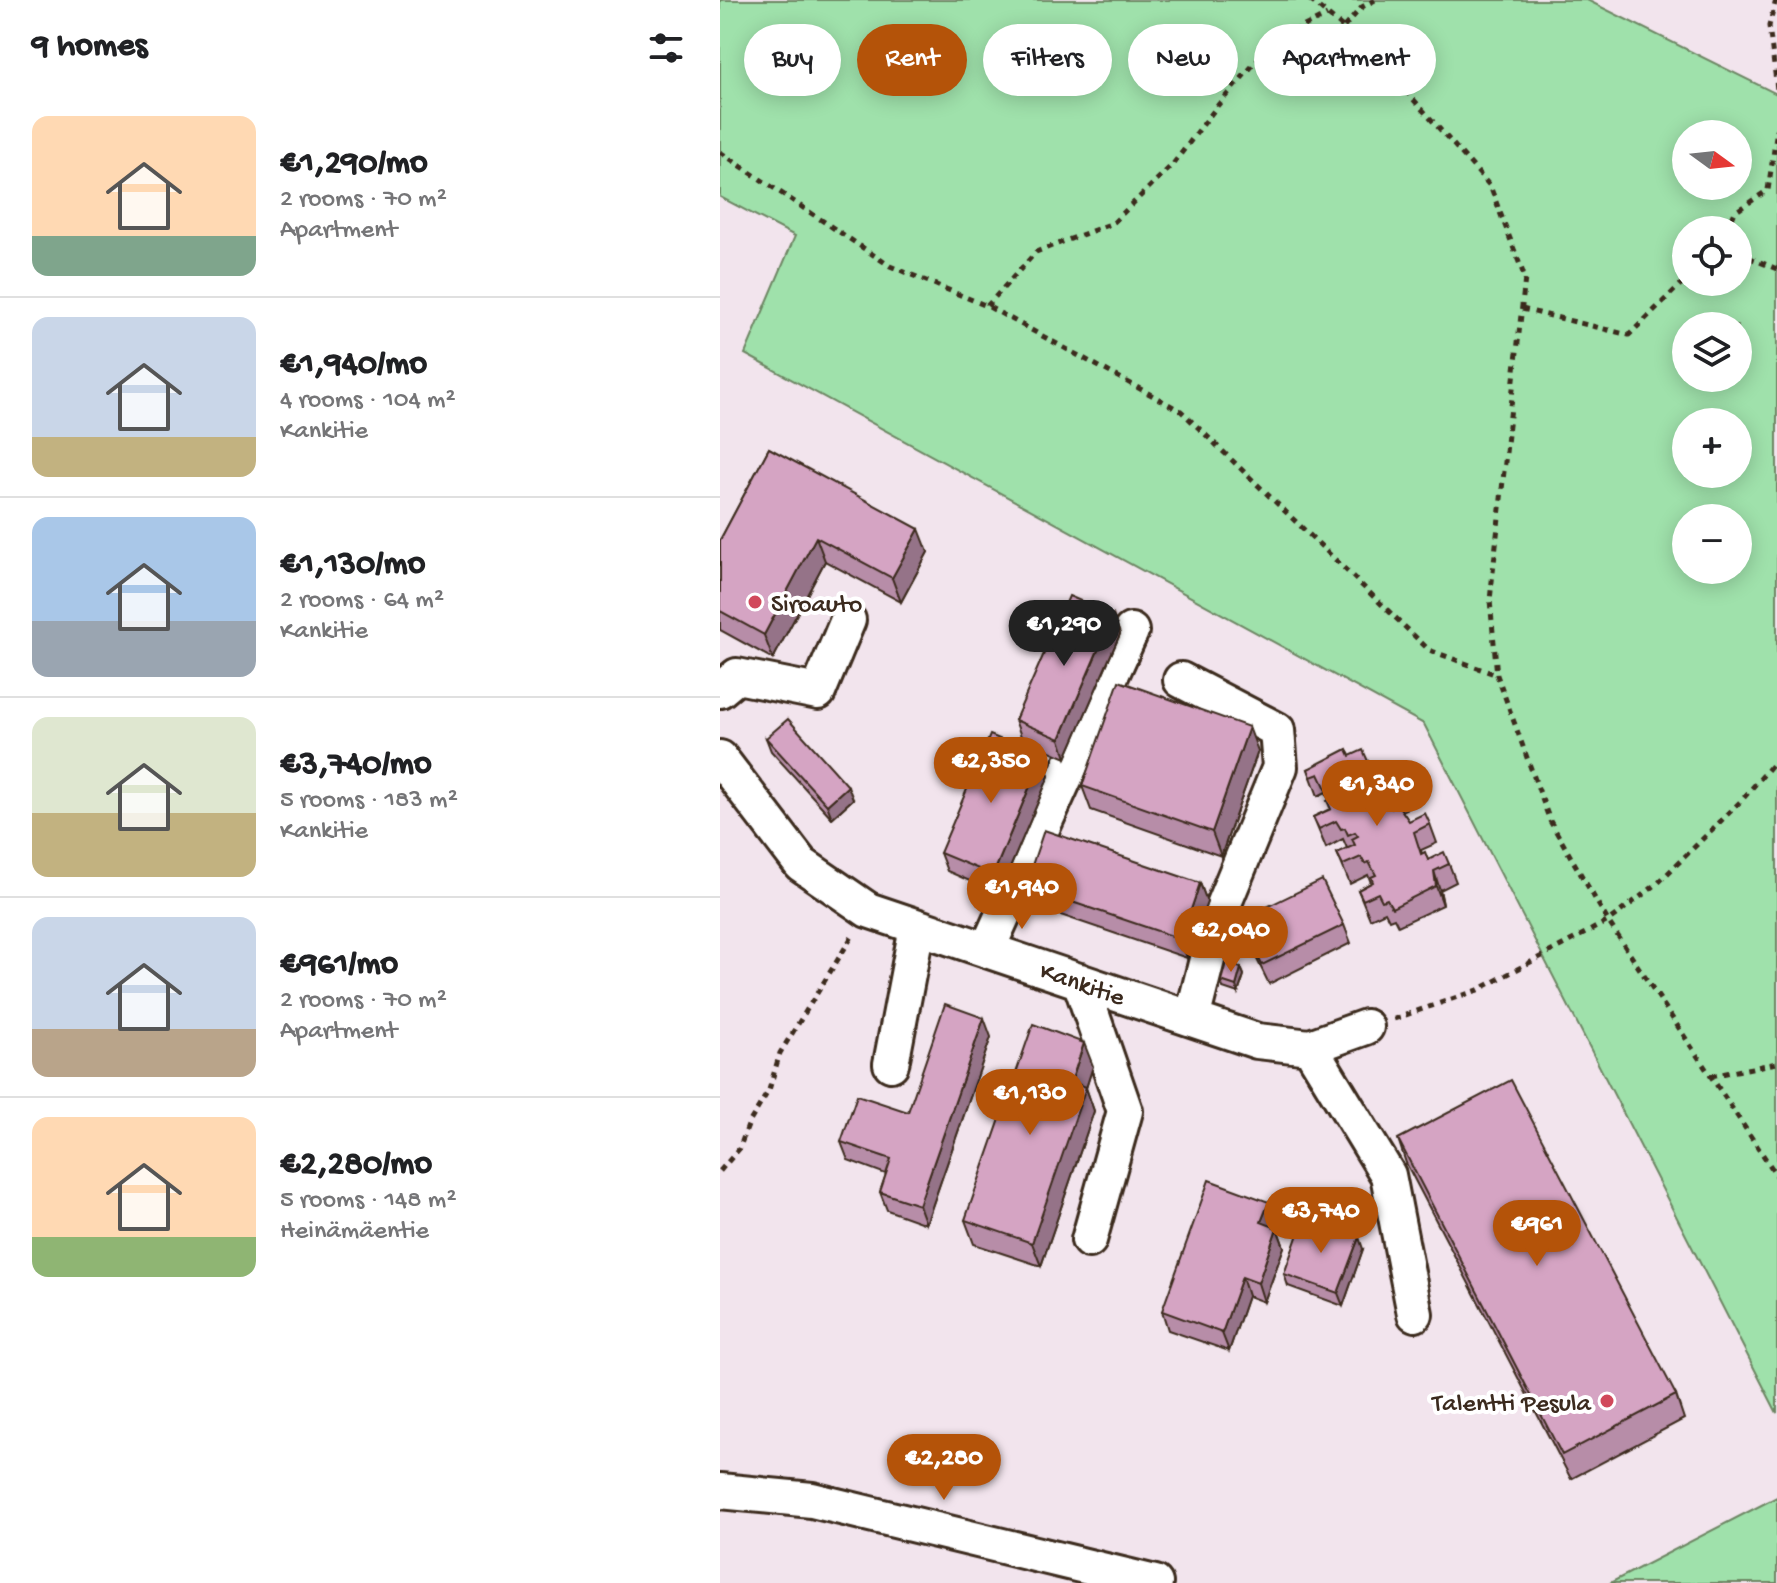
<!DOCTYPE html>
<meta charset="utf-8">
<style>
:root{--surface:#fff;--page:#f6f6f6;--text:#202124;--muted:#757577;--line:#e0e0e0;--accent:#b45309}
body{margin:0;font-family:"Gochi Hand",sans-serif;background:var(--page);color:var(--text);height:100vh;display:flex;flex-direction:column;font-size:30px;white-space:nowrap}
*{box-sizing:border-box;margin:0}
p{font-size:26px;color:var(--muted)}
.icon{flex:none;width:44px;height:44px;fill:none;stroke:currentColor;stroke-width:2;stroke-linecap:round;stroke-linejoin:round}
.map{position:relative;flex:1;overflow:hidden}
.panel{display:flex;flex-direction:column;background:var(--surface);width:720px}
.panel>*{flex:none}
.hud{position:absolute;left:24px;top:24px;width:760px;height:72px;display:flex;gap:16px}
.needle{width:52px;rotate:105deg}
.tools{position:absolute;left:952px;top:120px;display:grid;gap:16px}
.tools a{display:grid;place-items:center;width:80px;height:80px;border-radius:50%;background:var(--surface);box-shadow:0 4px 20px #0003;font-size:40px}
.price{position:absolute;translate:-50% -68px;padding:0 18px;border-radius:28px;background:var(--accent);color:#fff;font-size:26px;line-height:52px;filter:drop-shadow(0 2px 4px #0008)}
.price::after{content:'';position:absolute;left:50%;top:48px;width:24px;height:18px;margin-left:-12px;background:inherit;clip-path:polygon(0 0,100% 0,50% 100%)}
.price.selected{background:#222;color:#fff}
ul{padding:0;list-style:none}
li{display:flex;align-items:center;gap:24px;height:200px;padding:0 32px}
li+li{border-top:2px solid var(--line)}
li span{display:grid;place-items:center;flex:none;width:224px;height:160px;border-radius:16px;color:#555}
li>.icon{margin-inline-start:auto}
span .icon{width:96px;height:96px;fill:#fffc;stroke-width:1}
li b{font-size:34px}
h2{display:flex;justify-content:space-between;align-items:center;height:96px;padding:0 32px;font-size:34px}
.pill{padding:0 28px;border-radius:36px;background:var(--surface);box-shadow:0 4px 20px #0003;font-size:28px;line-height:72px}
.pill.selected{background:var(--accent);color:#fff}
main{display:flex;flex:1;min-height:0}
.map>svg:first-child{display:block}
.green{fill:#9fe1ab;stroke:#6d8664;stroke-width:2;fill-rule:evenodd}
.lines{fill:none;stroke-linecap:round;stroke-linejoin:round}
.minor-casing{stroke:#3b2a1e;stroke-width:40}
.path{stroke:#3b2a1e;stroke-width:5;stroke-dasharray:6 6;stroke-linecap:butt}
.minor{stroke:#fff;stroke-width:34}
.wall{fill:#b78da8;stroke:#3b2a1e;stroke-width:2}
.shaded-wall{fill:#957388;stroke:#3b2a1e;stroke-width:2}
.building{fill:#d5a4c3;stroke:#3b2a1e;stroke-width:2}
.poi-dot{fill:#d1495b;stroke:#fff;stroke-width:3}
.labels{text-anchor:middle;stroke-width:8;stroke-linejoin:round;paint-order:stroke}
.poi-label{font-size:26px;fill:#3b2a1e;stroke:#fff;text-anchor:start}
.street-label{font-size:26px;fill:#3b2a1e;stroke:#fff}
</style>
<main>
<section class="panel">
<h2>9 homes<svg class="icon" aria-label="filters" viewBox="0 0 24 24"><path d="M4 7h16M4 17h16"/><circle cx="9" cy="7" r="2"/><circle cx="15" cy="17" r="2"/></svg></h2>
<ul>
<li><span style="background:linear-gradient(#ffd9b3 75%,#7fa58c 0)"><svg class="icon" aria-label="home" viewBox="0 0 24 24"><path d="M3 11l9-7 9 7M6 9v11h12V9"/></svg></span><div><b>€1,290/mo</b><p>2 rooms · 70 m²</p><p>Apartment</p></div></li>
<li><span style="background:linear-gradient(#c9d6e8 75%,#c2b280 0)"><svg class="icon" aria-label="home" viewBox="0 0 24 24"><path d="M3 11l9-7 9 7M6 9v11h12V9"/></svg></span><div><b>€1,940/mo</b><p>4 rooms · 104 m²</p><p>Kankitie</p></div></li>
<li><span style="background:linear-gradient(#a9c7e8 65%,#9aa5b1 0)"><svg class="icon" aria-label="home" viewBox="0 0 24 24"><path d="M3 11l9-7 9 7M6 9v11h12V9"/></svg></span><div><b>€1,130/mo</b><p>2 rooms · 64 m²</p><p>Kankitie</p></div></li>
<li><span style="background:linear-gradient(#dfe7d0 60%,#c2b280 0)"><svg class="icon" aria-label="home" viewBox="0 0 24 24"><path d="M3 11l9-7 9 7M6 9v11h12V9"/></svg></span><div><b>€3,740/mo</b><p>5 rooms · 183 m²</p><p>Kankitie</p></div></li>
<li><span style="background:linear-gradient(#c9d6e8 70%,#b9a48a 0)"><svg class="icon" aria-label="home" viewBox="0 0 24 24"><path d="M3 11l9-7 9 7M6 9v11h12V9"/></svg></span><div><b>€961/mo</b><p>2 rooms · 70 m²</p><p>Apartment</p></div></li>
<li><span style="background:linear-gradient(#ffd9b3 75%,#8fb573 0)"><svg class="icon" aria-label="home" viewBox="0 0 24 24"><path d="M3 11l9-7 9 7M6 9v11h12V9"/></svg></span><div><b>€2,280/mo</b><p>5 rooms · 148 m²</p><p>Heinämäentie</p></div></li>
</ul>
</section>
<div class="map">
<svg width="1057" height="1583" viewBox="0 0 1057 1583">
<rect width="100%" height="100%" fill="#f2e4ed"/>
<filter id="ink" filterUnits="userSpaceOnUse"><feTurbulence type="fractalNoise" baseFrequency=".0125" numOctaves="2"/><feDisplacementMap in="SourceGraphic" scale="16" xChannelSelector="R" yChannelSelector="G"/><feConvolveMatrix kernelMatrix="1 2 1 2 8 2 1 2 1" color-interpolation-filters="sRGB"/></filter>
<g filter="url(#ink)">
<path class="green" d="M0,0H867L1057,94V1413L704,724L25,354L75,236L0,197ZM966,134H1018V186H966ZM966,230H1018V282H966ZM966,326H1018V378H966ZM966,422H1018V474H966ZM966,518H1018V570H966Z
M1057,1497V1583H890Z"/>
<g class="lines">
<g class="minor-casing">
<path id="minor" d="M461,680L557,730L560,767L497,920L472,1019
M0,690L17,676L98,692L128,620
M0,758L81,864L148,910L537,1041L590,1047L646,1027
M267,950L411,631
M360,981L405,1111L369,1240
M590,1047L668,1175L695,1314
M171,1064L197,927
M0,1491L92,1500L435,1583"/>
</g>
<path class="path" d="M590,0L648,48L770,186L805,278L770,600L777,675L830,821L888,921L1057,1176
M1056,0L1049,26L1057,89
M624,27L642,7L655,0
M0,152L170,266L267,306L461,411L709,650L777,675
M1007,230L1015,212L1048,190L1057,129
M1018,253L1057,269
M267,306L316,252L393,223L453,164L498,105L555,40L607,15
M802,309L909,335L966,279
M674,1019L758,990L888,921L937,884L1021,801L1057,759
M991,1076L1057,1063
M0,1171L19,1149L29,1123L49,1090L60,1053L133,935"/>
<use href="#minor" class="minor"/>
</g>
<path class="wall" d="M49,448L208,552L181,602L105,561L53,659L0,630V540Z
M393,615L400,634L346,758L302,739L295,720Z
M46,738L133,799L112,818L51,751Z
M538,751L501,856L371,810L362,786Z
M630,756L656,779L666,782L688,787L695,805L682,811L689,821L710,824L717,843L701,850L702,854L708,860L729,864L736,882L720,890L723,905L678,926L674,918L669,920L665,912L650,919L638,890L651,883L648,875L630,884L617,853L627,848L623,839L606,848L593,817L610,809L609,800L606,792L598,796L588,769Z
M322,757L329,776L279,894L227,871L220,853Z
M480,883L487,902L467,958L311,905L305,886Z
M520,920L624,925L631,943L549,984L527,939Z
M521,968L524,975L518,993L503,988L501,981Z
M271,1037L206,1224L167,1210L160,1192L166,1174L128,1160L121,1142L188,1112Z
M373,1066L366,1088L374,1111L321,1266L254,1244L245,1220Z
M678,1139L956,1395L964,1419L851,1479L686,1163Z
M549,1202L555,1220L553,1227L557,1228L564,1247L544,1302L528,1296L509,1351L448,1330L442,1311Z
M643,1249L623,1306L568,1286L564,1274Z"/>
<path class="shaded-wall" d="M199,529L208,552L181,602L172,578Z
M96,537L105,561L53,659L44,635Z
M393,615L400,634L346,758L340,739Z
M529,727L538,751L501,856L492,832Z
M322,757L329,776L279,894L273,875Z
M128,786L133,799L112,818L107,805Z
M714,871L720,890L723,905L716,886Z
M480,883L487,902L467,958L461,939Z
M521,968L524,975L518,993L516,986Z
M264,1018L271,1037L206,1224L199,1205Z
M364,1043L373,1066L366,1088L374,1111L321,1266L312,1243L351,1082Z
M549,1202L555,1220L548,1241L541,1222Z
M557,1228L564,1247L544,1302L538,1283Z
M639,1237L643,1249L623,1306L618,1293Z
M522,1277L528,1296L509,1351L502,1333Z"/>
<path class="building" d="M49,448L199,529L172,578L96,537L44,635L0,611V540Z
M349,596L393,615L340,739L295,720Z
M399,681L529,727L492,832L362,786Z
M68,719L128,786L107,805L46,738Z
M270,735L322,757L273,875L220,853Z
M627,749L630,756L643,750L656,779L662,776L666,782L682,775L688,787L671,794L676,803L671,809L678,805L689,821L705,813L710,824L694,832L701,854L705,852L708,860L724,852L729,864L714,871L716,886L672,908L667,899L662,901L658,893L643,900L638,890L653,882L651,877L656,875L649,862L645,864L641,857L623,865L617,853L635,845L632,839L638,836L635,832L628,835L625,828L621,829L616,821L599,829L593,817L611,809L607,801L611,799L599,774L591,777L588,769Z
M324,830L480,883L461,939L305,886Z
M602,880L624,925L542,965L520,920Z
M506,963L521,968L516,986L501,981Z
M225,1004L264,1018L199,1205L160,1192L171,1159L121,1142L137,1095L188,1112Z
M313,1024L364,1043L351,1082L366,1087L312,1243L245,1220Z
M791,1080L956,1395L842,1455L678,1139Z
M489,1180L549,1202L541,1222L557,1228L538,1283L522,1277L502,1333L442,1311Z
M584,1217L639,1237L618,1293L564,1274Z"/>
</g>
<g class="poi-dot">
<circle cx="35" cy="602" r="8"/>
<circle cx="887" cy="1401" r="8"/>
</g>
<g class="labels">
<g class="poi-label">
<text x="51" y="611">Siroauto</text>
<text x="871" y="1410" text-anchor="end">Talentti Pesula</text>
</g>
<g class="street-label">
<text transform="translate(363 982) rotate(19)" y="9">Kankitie</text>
</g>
</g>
</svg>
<div class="tools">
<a><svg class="needle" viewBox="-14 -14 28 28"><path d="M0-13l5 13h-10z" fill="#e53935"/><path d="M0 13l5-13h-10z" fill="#757577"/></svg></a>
<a><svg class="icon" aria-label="locate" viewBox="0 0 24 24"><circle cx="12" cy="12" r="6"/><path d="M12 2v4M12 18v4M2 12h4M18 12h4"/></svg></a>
<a><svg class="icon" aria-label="layers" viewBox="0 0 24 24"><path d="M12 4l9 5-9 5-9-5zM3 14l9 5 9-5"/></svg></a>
<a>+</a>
<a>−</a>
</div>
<b class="price selected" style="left:344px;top:668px">€1,290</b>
<b class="price" style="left:271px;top:805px">€2,350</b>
<b class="price" style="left:657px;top:828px">€1,340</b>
<b class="price" style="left:302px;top:931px">€1,940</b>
<b class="price" style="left:511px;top:974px">€2,040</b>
<b class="price" style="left:310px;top:1137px">€1,130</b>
<b class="price" style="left:601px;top:1255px">€3,740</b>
<b class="price" style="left:817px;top:1268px">€961</b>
<b class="price" style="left:224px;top:1502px">€2,280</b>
<div class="hud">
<a class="pill">Buy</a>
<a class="pill selected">Rent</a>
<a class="pill">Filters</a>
<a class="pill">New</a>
<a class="pill">Apartment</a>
</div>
</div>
</main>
